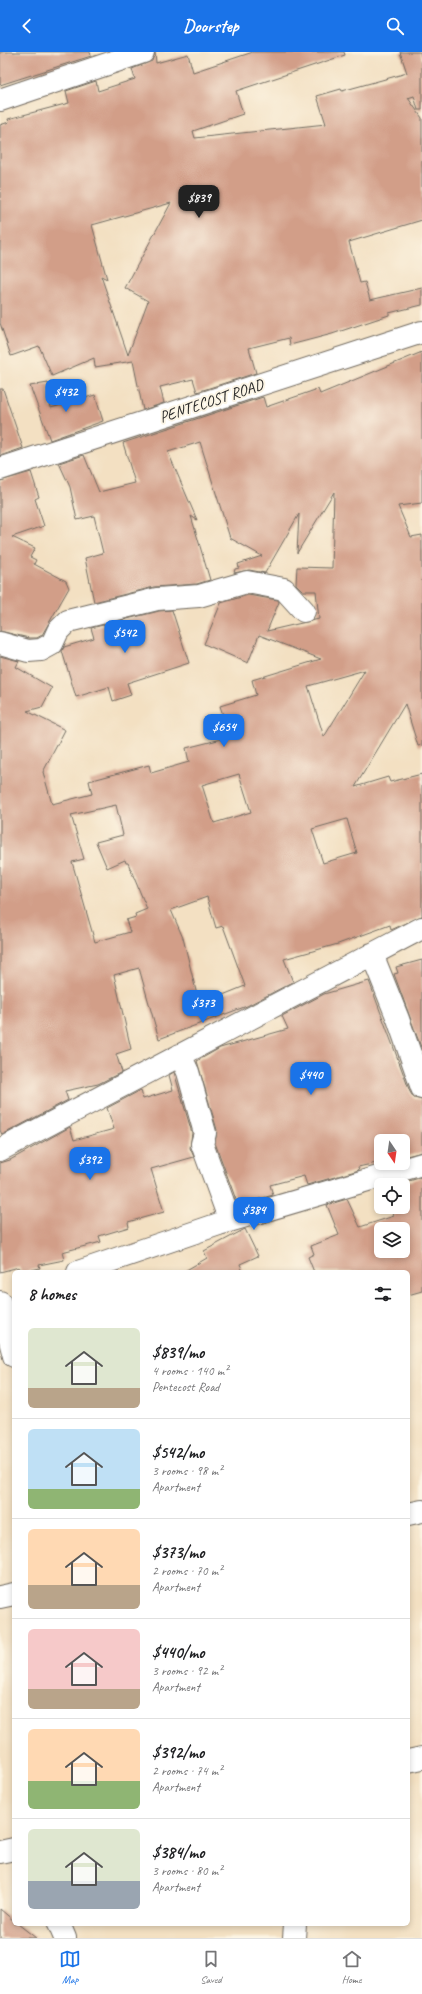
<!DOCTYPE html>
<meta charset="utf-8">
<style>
:root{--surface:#fff;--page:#f6f6f6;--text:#202124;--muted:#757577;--line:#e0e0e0;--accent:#1a73e8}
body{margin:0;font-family:Caveat,sans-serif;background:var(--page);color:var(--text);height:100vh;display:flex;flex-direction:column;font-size:15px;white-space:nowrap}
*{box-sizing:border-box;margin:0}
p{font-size:13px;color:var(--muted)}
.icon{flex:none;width:22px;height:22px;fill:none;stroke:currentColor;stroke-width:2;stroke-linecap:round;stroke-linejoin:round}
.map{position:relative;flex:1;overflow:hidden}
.details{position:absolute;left:12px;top:1218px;width:398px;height:656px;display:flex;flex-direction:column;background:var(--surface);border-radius:6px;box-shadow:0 2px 6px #0003}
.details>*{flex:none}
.needle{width:26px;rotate:167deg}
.tools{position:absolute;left:374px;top:1082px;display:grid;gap:8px}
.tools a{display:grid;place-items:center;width:36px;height:36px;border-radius:6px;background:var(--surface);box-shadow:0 2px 6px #0003;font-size:20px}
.price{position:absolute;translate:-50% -34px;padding:0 9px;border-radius:8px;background:var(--accent);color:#fff;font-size:13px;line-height:26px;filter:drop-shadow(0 1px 2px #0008)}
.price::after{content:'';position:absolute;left:50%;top:24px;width:12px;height:9px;margin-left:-6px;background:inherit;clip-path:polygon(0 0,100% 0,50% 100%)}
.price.selected{background:#222;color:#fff}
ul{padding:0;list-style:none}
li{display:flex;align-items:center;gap:12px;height:100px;padding:0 16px}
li+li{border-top:1px solid var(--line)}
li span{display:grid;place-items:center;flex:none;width:112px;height:80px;border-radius:6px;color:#555}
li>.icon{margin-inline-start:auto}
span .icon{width:48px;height:48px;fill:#fffc;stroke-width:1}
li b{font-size:17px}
h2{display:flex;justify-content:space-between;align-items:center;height:48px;padding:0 16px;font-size:17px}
header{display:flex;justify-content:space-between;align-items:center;height:52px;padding:0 16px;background:var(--accent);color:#fff;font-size:18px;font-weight:700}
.menu{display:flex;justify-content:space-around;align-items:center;height:56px;border-top:1px solid var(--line);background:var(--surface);font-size:11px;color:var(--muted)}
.menu a{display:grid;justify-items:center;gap:2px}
.menu .selected{color:var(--accent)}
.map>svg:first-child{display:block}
.building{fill:#d29e88;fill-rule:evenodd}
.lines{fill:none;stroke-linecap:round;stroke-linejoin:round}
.minor-casing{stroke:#716a60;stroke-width:24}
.minor{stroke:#fff;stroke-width:22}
.labels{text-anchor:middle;stroke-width:4;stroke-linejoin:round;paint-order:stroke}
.street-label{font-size:16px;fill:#2b2b2b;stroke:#fcf5e5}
</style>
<header><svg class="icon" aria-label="back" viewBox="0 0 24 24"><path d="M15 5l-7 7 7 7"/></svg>Doorstep<svg class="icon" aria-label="search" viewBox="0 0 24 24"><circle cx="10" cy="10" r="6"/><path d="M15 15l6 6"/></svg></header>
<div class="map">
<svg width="422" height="1886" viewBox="0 0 422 1886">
<rect width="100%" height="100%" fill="#fcf5e5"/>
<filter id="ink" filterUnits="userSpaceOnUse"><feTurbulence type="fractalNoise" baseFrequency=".025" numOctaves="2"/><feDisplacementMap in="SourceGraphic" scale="8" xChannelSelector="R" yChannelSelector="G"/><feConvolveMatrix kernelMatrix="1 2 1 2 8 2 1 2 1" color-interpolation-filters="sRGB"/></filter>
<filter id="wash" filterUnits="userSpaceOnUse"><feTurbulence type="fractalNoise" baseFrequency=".012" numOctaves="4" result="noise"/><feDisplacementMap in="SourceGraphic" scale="16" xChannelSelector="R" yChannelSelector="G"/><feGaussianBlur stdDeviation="0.9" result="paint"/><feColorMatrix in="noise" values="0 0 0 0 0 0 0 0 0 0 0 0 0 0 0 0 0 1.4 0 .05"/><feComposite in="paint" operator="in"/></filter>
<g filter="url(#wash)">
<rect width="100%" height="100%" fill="#f3e0c2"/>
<g id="blocks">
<path class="building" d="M0,0H90L91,4L0,33Z
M155,0L156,11L188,2L193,20L253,0H344L345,3L236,39L243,62L193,79L195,86L326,72L317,44L341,37L342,39L407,21L400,0H420L422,7V58H418L414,44L408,46L422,66V168L349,190L360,231L365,230L370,248L422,236V253L389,261V263L332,282L290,293L289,286L249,296L256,321L197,340L193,327L160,335L164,351L143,358L133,309L95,315L94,306L52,324L39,294L11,304L0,271V73L9,70L8,67L69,51L66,39L96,29L98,39L135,27L132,17L152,9ZM171,151L125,236L148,249L128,303L101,224L107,227L92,173Z
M422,300V451L398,454L411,485L422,483V693L418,694L405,652L355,735L388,725L390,730L422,722V864L391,878L390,873L338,892L284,907L293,930L247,954L159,987L139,916L114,923L131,997L116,1002L122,1020L98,1032L65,1039L68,1048L2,1083L0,1078V604L19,609L16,615L52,636L42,655L27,659L65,678L43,720L52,752L92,742L89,729L149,713L151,721L189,710L186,696L230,685L220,654L256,643L252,628L321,607L259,583L248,611L204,592L221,551L248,543L278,548L279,550L267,579L319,567L316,539H303L296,532L297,515L332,516L334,440L297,501L299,462L265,521L249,518L234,521L235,517L239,516L238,512L262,504L230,486L200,390L168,400L197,468L191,464L210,528L197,532L154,535L94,550L85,506L103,501L94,464L77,468L70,435L59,411L84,403L99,440L135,431L123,391L263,345L266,355L318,337L320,342ZM365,618L324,685L308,634ZM239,722L251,760L214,771L202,733ZM116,753L123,783L96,790L107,816L125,808L126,811H128L147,857L135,862L136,865L126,868L130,880L95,890L72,810L84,807L71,763ZM347,767L357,801L323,811L312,777ZM207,845L216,876L223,874L245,934L203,951L201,946L198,947L183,886L171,858Z
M48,331L51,356L95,343L103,369L50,388L30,334Z
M0,337H3L23,396L0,404Z
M31,420L39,445L35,447L44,474L12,485L35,496L30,505L36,508L34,512L66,529L69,536L42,583L37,586H29L0,579V429Z
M172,558L189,611L127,631L131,643L113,649L109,635L76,645L62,599L64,595L94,586L91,576L159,559Z
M422,908V998L394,922L398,921L396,915Z
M369,929L410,1040L414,1046L422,1048V1100L403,1105V1089H381V1110L358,1115L359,1118L307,1133L304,1124L270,1133L273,1143L238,1153L215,1091L217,1078L197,1009L220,996L288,977L282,964L324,942Z
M174,1020L192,1081L190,1096L194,1105L151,1117L164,1160L128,1170L129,1175L99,1184L101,1190L62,1200L64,1208L39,1213L40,1216L24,1220H21L19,1215L0,1220V1111L10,1108L70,1075L74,1088L114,1077L107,1056L141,1038L143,1047L173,1038L169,1023Z
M422,1125V1239L408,1243V1220H314L308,1205L314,1202L311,1194L339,1183L327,1153L347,1147L360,1175L394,1164L391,1155H403V1131ZM381,1177H403V1199H381Z
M245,1177L258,1204L240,1212L243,1220H183L207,1206L204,1199Z
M0,1857L14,1869V1872H18L36,1886H0Z"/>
</g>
</g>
<g filter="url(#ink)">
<use href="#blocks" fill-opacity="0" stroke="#716a60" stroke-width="1"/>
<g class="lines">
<g class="minor-casing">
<path id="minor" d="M0,48L143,0
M0,417L422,280
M0,591L28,599L41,598L52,592L58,579L68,569L157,547L199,544L247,530L284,537L304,559
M372,902L398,967L422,1036
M180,1003L188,1020L205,1081L202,1092L230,1169
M0,1098L422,876
M78,1220L219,1172L422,1112
M0,1250L14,1304
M408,1462L422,1459
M0,1545L14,1542
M408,1709L422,1706
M0,1800L14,1797
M59,1872L65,1886
M294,1886L295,1872"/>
</g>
<use href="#minor" class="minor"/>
</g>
</g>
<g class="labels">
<g class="street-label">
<text transform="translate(211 348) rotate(-18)" y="6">PENTECOST ROAD</text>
</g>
</g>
</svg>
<div class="tools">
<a><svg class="needle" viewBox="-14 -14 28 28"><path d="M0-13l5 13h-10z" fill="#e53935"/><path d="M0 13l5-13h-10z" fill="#757577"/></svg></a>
<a><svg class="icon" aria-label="locate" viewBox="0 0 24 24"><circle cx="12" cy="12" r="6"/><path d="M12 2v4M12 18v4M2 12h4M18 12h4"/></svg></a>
<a><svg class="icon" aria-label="layers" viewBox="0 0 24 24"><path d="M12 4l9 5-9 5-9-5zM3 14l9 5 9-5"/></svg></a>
</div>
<b class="price selected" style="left:199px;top:167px">$839</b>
<b class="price" style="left:66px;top:361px">$432</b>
<b class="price" style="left:125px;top:602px">$542</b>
<b class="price" style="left:224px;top:696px">$654</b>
<b class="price" style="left:203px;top:972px">$373</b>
<b class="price" style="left:311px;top:1044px">$440</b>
<b class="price" style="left:90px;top:1129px">$392</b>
<b class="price" style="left:254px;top:1179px">$384</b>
<section class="details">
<h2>8 homes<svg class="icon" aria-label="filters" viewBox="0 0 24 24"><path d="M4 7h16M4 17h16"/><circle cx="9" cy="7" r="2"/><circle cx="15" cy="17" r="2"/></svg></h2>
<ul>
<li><span style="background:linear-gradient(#dfe7d0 75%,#b9a48a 0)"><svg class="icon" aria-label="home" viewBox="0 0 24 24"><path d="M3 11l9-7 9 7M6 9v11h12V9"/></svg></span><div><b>$839/mo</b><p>4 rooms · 140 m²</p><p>Pentecost Road</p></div></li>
<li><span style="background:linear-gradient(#bfe0f5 75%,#8fb573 0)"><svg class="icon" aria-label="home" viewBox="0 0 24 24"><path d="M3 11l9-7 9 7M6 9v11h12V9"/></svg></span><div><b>$542/mo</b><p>3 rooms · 98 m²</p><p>Apartment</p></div></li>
<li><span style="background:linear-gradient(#ffd9b3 70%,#b9a48a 0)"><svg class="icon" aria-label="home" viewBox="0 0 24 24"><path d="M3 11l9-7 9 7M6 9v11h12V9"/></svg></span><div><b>$373/mo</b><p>2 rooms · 70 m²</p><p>Apartment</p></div></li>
<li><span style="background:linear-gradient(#f6c9c9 75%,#b9a48a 0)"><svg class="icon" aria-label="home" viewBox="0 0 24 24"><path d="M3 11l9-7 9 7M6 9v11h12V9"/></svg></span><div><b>$440/mo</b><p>3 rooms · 92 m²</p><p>Apartment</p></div></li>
<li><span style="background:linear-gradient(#ffd9b3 65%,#8fb573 0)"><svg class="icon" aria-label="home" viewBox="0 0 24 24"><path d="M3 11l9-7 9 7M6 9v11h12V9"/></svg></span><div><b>$392/mo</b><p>2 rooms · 74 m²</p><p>Apartment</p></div></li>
<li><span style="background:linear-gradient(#dfe7d0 65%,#9aa5b1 0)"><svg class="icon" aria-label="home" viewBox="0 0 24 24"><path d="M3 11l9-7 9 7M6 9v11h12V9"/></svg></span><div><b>$384/mo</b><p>3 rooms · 80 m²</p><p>Apartment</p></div></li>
</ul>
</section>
</div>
<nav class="menu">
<a class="selected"><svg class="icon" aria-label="map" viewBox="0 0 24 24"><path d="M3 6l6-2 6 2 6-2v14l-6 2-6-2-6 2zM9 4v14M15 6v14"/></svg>Map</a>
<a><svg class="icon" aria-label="saved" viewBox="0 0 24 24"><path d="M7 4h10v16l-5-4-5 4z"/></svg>Saved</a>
<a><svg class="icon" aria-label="home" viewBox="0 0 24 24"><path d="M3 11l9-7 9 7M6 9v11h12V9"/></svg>Home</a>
</nav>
